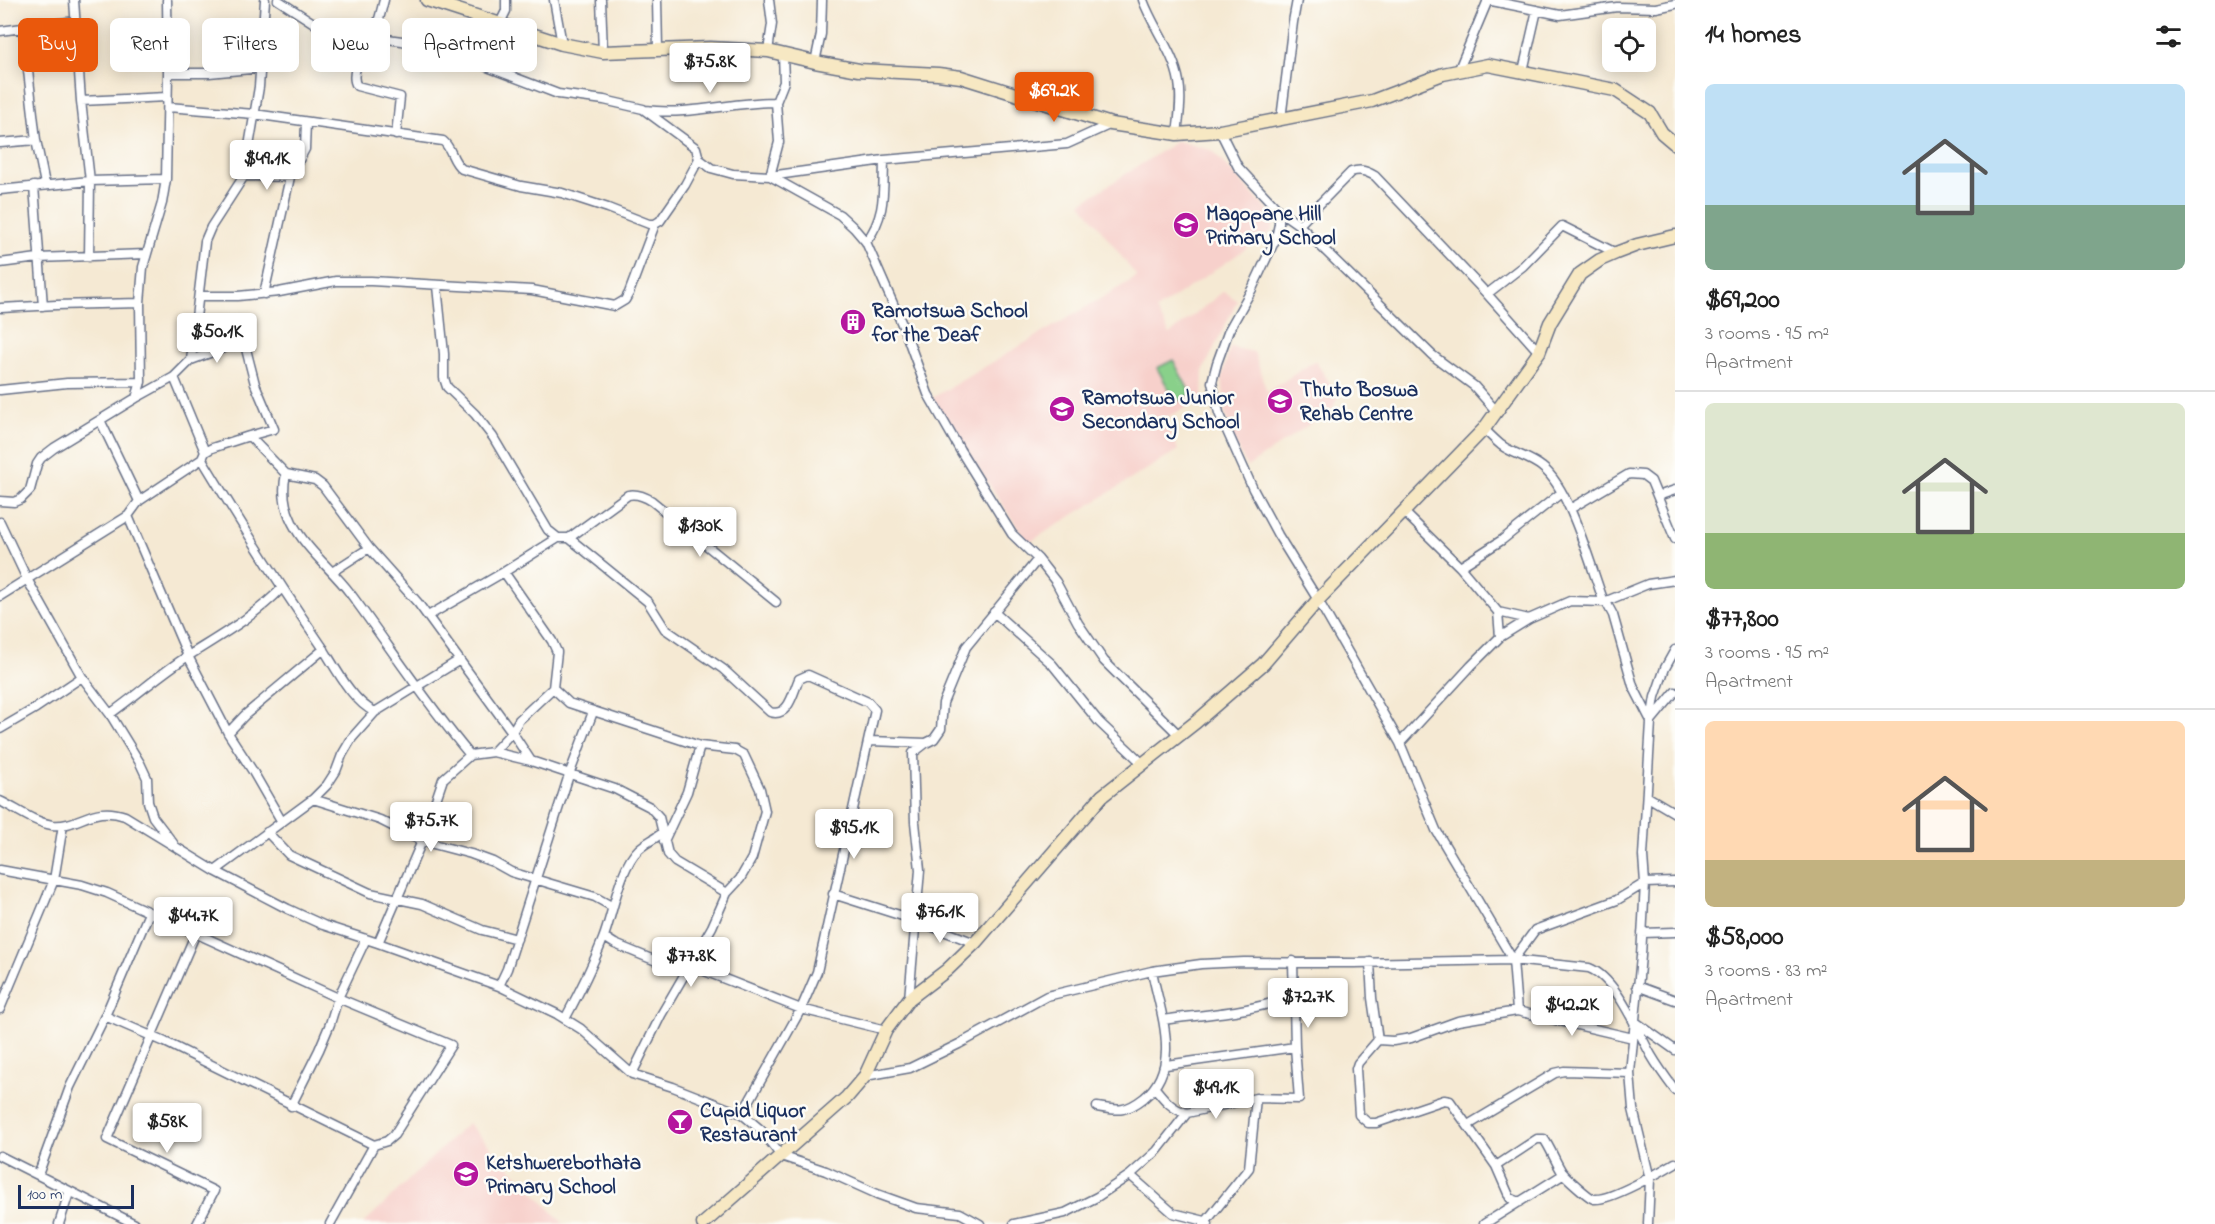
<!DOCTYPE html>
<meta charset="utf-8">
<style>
:root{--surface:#fff;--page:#f6f6f6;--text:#222;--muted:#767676;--line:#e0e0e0;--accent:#ea580c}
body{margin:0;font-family:"Indie Flower",sans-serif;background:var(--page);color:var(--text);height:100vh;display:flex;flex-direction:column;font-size:22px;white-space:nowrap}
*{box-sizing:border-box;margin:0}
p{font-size:20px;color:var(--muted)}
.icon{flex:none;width:33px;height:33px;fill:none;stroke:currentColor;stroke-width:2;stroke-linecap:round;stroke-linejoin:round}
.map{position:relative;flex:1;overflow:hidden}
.details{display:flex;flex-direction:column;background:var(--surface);width:540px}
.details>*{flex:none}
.guide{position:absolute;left:18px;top:18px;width:570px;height:54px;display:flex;gap:12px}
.controls{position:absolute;left:1602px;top:18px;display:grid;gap:12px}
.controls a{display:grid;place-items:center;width:54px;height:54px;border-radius:9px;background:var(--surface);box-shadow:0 3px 15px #0003;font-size:30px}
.scale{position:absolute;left:18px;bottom:15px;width:116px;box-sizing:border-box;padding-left:6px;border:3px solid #1b2f5e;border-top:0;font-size:16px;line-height:21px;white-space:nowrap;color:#1b2f5e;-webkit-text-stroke:4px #fdfcf7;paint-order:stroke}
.price{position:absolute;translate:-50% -51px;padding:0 14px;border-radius:6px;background:#fff;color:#222;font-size:20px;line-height:39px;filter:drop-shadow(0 2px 3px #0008)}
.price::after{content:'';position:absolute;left:50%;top:36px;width:18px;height:14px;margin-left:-9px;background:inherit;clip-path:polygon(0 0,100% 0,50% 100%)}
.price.current{background:var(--accent);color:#fff}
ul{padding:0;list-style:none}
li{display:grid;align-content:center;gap:12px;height:318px;padding:0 30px}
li+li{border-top:2px solid var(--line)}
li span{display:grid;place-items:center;height:186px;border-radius:9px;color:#555}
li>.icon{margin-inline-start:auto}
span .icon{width:108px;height:108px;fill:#fffc;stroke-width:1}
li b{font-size:26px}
h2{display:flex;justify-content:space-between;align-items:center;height:72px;padding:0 30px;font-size:26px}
.chip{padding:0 21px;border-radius:9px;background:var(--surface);box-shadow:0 3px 15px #0003;font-size:21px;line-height:54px}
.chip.current{background:var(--accent);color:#fff}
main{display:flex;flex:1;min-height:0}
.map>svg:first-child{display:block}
.built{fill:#f7d0cb}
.garden{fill:#89d08a;stroke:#528074;stroke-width:1.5}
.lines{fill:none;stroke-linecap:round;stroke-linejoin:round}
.street-casing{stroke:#677087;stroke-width:11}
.secondary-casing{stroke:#677087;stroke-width:15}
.street{stroke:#fff;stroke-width:8}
.secondary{stroke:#f7e8c3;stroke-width:12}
.labels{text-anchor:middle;stroke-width:5;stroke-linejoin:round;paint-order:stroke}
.poi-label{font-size:21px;font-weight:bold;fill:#1b2f5e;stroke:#fdfcf7;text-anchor:start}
</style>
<main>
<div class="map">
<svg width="1675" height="1224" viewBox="0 0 1675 1224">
<rect width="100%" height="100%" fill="#fdfcf7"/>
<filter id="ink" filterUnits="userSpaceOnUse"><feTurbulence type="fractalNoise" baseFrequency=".0167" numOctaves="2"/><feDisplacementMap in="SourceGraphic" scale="12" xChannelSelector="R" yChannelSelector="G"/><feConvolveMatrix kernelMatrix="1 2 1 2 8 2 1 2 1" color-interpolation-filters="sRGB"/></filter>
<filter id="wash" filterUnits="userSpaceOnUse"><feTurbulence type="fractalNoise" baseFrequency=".008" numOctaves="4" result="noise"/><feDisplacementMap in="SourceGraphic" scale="24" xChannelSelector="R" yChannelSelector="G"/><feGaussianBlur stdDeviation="1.35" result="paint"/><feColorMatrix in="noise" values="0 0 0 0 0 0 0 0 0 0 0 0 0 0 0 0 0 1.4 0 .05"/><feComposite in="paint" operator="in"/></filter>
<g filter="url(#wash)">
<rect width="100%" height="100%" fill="#f5e9d3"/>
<path class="built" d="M1177,141L1211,150L1275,218L1272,231L1156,310L1170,334L1224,291L1237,301L1203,371L1202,400L1165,418L1178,450L1028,543L932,398L1137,277L1081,203Z
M1230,347L1254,352L1267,392L1315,361L1338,395L1333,408L1247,467L1231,434L1225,412L1222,377Z
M468,1123L564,1224H363Z"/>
<path class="garden" d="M1173,360L1191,394L1176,402L1157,368Z"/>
</g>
<g filter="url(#ink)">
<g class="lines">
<g class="street-casing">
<path id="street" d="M74,0L81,101L90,181L89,257
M384,0C381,11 379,22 374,33C369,47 347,71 357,86L400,97L396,135
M554,0L562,44
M601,0L603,52
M657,0L658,49
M1143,0C1153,28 1174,52 1179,82C1182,99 1179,117 1177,134
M1487,0L1560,15L1617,7L1656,8L1675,4
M499,25L506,11V0
M23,27L36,140L45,184
M0,31L75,21
M768,51L772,24L769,0
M815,62L821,34L822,0
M1459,69L1488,0
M1523,71L1537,10
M168,73H209L261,68
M81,101L167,97
M168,107L254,114L443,141C452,148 452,162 462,169L521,186L562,193L608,208L649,224H655L660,221L685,185L699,159L696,148L643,109L604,100L558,94L469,60L427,47L402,41L350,34L332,35L278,0
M645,110C689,116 732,102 776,102
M1281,119L1293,22L1297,0
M1220,131L1238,167L1279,211V224L1276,238L1252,289L1229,330L1217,363L1212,382L1219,413L1253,489L1278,535L1318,600L1400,743L1436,830L1513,960L1589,968C1616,978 1637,1030 1651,1055C1658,1067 1666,1078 1675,1090
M0,143L36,140
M699,159L711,168L733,174L770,176L884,160L1067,144L1111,124
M244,176L290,177
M770,176L840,215L854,228L866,242L905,331L928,394L960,450L1012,534L1038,559L1056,582L1078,623L1104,661L1179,735
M770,176L779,142L776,102L784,82L783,54
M34,186L43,306
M0,190L90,181L166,179
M1279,211L1299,225L1432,355L1474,386L1497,412
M1299,225L1351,172C1361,169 1366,171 1375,176L1487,294L1539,352
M866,242C886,216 883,192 884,160
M0,263L38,258L146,254
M437,286L444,354V378L447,387L475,414L493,437L548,530L558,538
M264,294L290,177L305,149L306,122
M1487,294L1523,266L1562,226L1616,253
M199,296H238L279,292L336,281H371L532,290L615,306L625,300L629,293L655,224
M1,308L56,305L140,303
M191,360L231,345L242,344L246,349L255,384L274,429L249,436
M0,390L67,383L141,382
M136,398L141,382L140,303L143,267L162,203L166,179L168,73L167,0
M100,420L139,501
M1484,429C1489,434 1495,440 1501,445C1513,454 1530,457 1542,467C1570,488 1591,568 1604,602H1606L1613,615L1633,686L1651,721
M205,452L212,448L249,436L286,474L315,480L323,486L369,548L418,603L512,732L531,761L615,789L650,807L659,817L668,854L675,862L727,893
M202,459C240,522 279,584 321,645C334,665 352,702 375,712
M286,474C282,491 284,506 292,522C306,550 332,569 350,593C390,647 426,703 470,755
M1658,496L1675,490
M0,501L14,502L21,499L30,490L37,464L41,458L54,448L136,398L174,377L191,360L205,241L211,227L244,176L259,87L265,0
M1570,509L1629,474L1643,475L1651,481L1675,539
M1404,512L1460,567L1498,612L1500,637
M128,516L188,656L228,733L252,770L282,822
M0,522L27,579L82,677L110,714L140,763L147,778L148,802L153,817L173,843
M569,538L648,602L665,629L723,669L770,712C789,718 793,692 799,679L808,675L868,702L875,710L817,972L801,1009L742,1114
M1460,567L1502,540L1561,493
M332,572L369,548
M504,572L552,641L557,652L553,688L569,703L700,746L735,750L744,755L760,789L765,811L752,858L740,879L727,893L712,927L661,1015L632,1074
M0,596L128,516L139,501L202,459L205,452L174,377
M994,612L1052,664L1099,722L1143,764
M1498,612L1529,619
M428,616L504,572L558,538H569L628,495C637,493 644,496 652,501L776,602
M110,714C137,695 161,673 188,656C221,635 255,616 282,588
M1651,721L1675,692
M0,729L36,708L82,677
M228,733L245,715L324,649
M870,741L926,743
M1400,743L1471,666L1500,637L1529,619L1570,601L1604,602L1648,584L1675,580
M493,752L531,761
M1648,797L1675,813
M313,799L380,820L422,841L471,854L493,862L511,872L595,897L613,907
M0,801C17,809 33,822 52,825C79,828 92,804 125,816L215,871L288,909L323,925L378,943L499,986L557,1014L581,1029L632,1074L673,1087L742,1114L761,1130L781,1156L826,1171L877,1194L916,1208L960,1213L980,1224
M267,832L289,855L370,893L422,904L482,930L517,939
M664,841L687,792L700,746
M0,870L82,885L107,893L338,998L451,1045L394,1135L387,1141L374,1145L330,1224
M215,871L313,799L327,785L336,771L342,755L352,738L375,712L458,661
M833,894L915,920L975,943
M1642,933L1675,932
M195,935L107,1139L214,1191L197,1224
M604,937L615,944L661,963L689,965L801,1009L886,1030
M378,943L422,841L443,779L470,755L493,752L512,732L519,720L553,688
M1513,960L1517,1011
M1370,962L1372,998L1378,1040
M499,986L507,969L569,775L593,712
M1637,986L1675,1000
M909,999L920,870L915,822L913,753L926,743L934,739L941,729L943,703L966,647L1038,559
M0,1009L54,880L63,825
M105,1016L165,1042L374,1145
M565,1019C579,993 592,967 603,939C613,914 619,868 639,849C645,843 655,839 662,833
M1163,1020C1206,1014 1255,1012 1295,995
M1637,1023L1675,1050
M1378,1040L1358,1063L1356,1069L1359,1115L1368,1123H1376L1444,1100L1450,1101L1496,1166L1510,1198L1520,1202
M1378,1040L1393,1041L1411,1038L1458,1021L1517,1011L1633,1038
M1166,1065L1295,1047
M865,1076L910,1068L959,1044L1047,996L1152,971L1201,964L1244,962L1354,963L1513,960L1535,930L1617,900L1645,883L1675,882
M1155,1088C1164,1099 1172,1110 1187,1113L1256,1098L1299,1099L1295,1047L1293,961
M291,1106L319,1050L330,1024L338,998L366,939
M1097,1107C1119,1111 1126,1112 1144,1098C1183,1066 1160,1013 1152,971
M1187,1113L1157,1151L1130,1175L1173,1213L1205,1221L1208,1224
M1468,1125L1555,1073L1564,1071L1630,1073
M0,1156L135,1224
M1496,1166L1537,1139H1544C1551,1149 1555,1161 1562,1172C1566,1177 1589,1198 1594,1199C1610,1201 1660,1172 1675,1163
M38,1175L70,1087L105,1016L149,913
M59,1224L69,1193
M1014,1224L1065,1213L1097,1197L1130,1175
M1204,1224L1249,1168L1256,1098
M1484,1224L1564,1174
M1648,1224L1650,1179L1633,1109L1630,1073L1641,956L1645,883L1643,856L1651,722L1655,697L1665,668L1675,650"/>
</g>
<g class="secondary-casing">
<path id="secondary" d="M427,0L562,44L603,52L710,48L768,51L815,62L859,70L938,74L961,77L1111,124L1177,134L1220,131L1372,101L1443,74L1488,65L1615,90L1650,113L1662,133L1675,144
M703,1224L847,1097L865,1076L886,1030L909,999L947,970L975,943L1102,796L1196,722L1263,664L1318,600L1484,429L1539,352L1550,323L1580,274L1600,260L1616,253L1637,245L1675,236"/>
</g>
<use href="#street" class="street"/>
<use href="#secondary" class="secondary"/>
</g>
</g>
<defs>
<g id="school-disc" transform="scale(1.35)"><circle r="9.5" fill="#b5179e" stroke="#fdfcf7"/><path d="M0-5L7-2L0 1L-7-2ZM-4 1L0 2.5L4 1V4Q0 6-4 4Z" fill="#fff"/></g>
<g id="building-disc" transform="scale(1.35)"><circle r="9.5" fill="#b5179e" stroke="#fdfcf7"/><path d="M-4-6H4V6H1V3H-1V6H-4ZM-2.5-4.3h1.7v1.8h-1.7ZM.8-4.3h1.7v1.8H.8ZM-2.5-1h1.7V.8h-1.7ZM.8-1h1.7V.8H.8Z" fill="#fff"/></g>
<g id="bar-disc" transform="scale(1.35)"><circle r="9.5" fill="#b5179e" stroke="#fdfcf7"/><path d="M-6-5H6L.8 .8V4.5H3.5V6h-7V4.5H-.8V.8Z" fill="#fff"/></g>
</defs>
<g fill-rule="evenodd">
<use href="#school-disc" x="1186" y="225"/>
<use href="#building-disc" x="853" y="322"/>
<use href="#school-disc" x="1280" y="401"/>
<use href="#school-disc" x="1062" y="409"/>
<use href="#bar-disc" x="680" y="1122"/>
<use href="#school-disc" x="466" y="1174"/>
</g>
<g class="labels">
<g class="poi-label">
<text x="1206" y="220">Magopane Hill<tspan x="1206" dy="24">Primary School</tspan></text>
<text x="872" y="317">Ramotswa School<tspan x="872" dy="24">for the Deaf</tspan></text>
<text x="1300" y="396">Thuto Boswa<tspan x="1300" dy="24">Rehab Centre</tspan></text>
<text x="1082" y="404">Ramotswa Junior<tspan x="1082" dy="24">Secondary School</tspan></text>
<text x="700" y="1117">Cupid Liquor<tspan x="700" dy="24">Restaurant</tspan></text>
<text x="486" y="1169">Ketshwerebothata<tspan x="486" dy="24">Primary School</tspan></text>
</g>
</g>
</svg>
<div class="controls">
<a><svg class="icon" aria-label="locate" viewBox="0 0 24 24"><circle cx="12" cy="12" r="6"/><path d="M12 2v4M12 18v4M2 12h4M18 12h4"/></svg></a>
</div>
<div class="scale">100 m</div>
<b class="price" style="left:710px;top:94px">$75.8K</b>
<b class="price current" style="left:1054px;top:123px">$69.2K</b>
<b class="price" style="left:267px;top:191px">$49.1K</b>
<b class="price" style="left:217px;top:364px">$50.1K</b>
<b class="price" style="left:700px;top:558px">$130K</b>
<b class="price" style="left:431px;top:853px">$75.7K</b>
<b class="price" style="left:854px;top:860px">$95.1K</b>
<b class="price" style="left:940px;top:944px">$76.1K</b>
<b class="price" style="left:193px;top:948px">$44.7K</b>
<b class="price" style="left:691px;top:988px">$77.8K</b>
<b class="price" style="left:1308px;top:1029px">$72.7K</b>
<b class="price" style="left:1572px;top:1037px">$42.2K</b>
<b class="price" style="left:1216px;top:1120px">$49.1K</b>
<b class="price" style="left:167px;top:1154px">$58K</b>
<div class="guide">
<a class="chip current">Buy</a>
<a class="chip">Rent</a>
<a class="chip">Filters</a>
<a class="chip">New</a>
<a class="chip">Apartment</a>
</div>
</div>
<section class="details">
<h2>14 homes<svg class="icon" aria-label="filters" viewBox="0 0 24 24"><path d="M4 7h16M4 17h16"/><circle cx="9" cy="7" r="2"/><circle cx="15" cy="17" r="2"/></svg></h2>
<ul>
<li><span style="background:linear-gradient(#bfe0f5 65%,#7fa58c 0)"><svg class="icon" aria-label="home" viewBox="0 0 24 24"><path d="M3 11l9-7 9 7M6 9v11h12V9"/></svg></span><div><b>$69,200</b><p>3 rooms · 95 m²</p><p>Apartment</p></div></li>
<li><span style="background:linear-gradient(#dfe7d0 70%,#8fb573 0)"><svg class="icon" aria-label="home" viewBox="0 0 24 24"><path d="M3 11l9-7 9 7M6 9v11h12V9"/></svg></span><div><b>$77,800</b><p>3 rooms · 95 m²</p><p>Apartment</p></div></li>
<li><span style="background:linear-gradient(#ffd9b3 75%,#c2b280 0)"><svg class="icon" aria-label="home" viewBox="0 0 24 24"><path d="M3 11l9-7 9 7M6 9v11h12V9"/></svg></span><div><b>$58,000</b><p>3 rooms · 83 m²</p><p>Apartment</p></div></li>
</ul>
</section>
</main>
